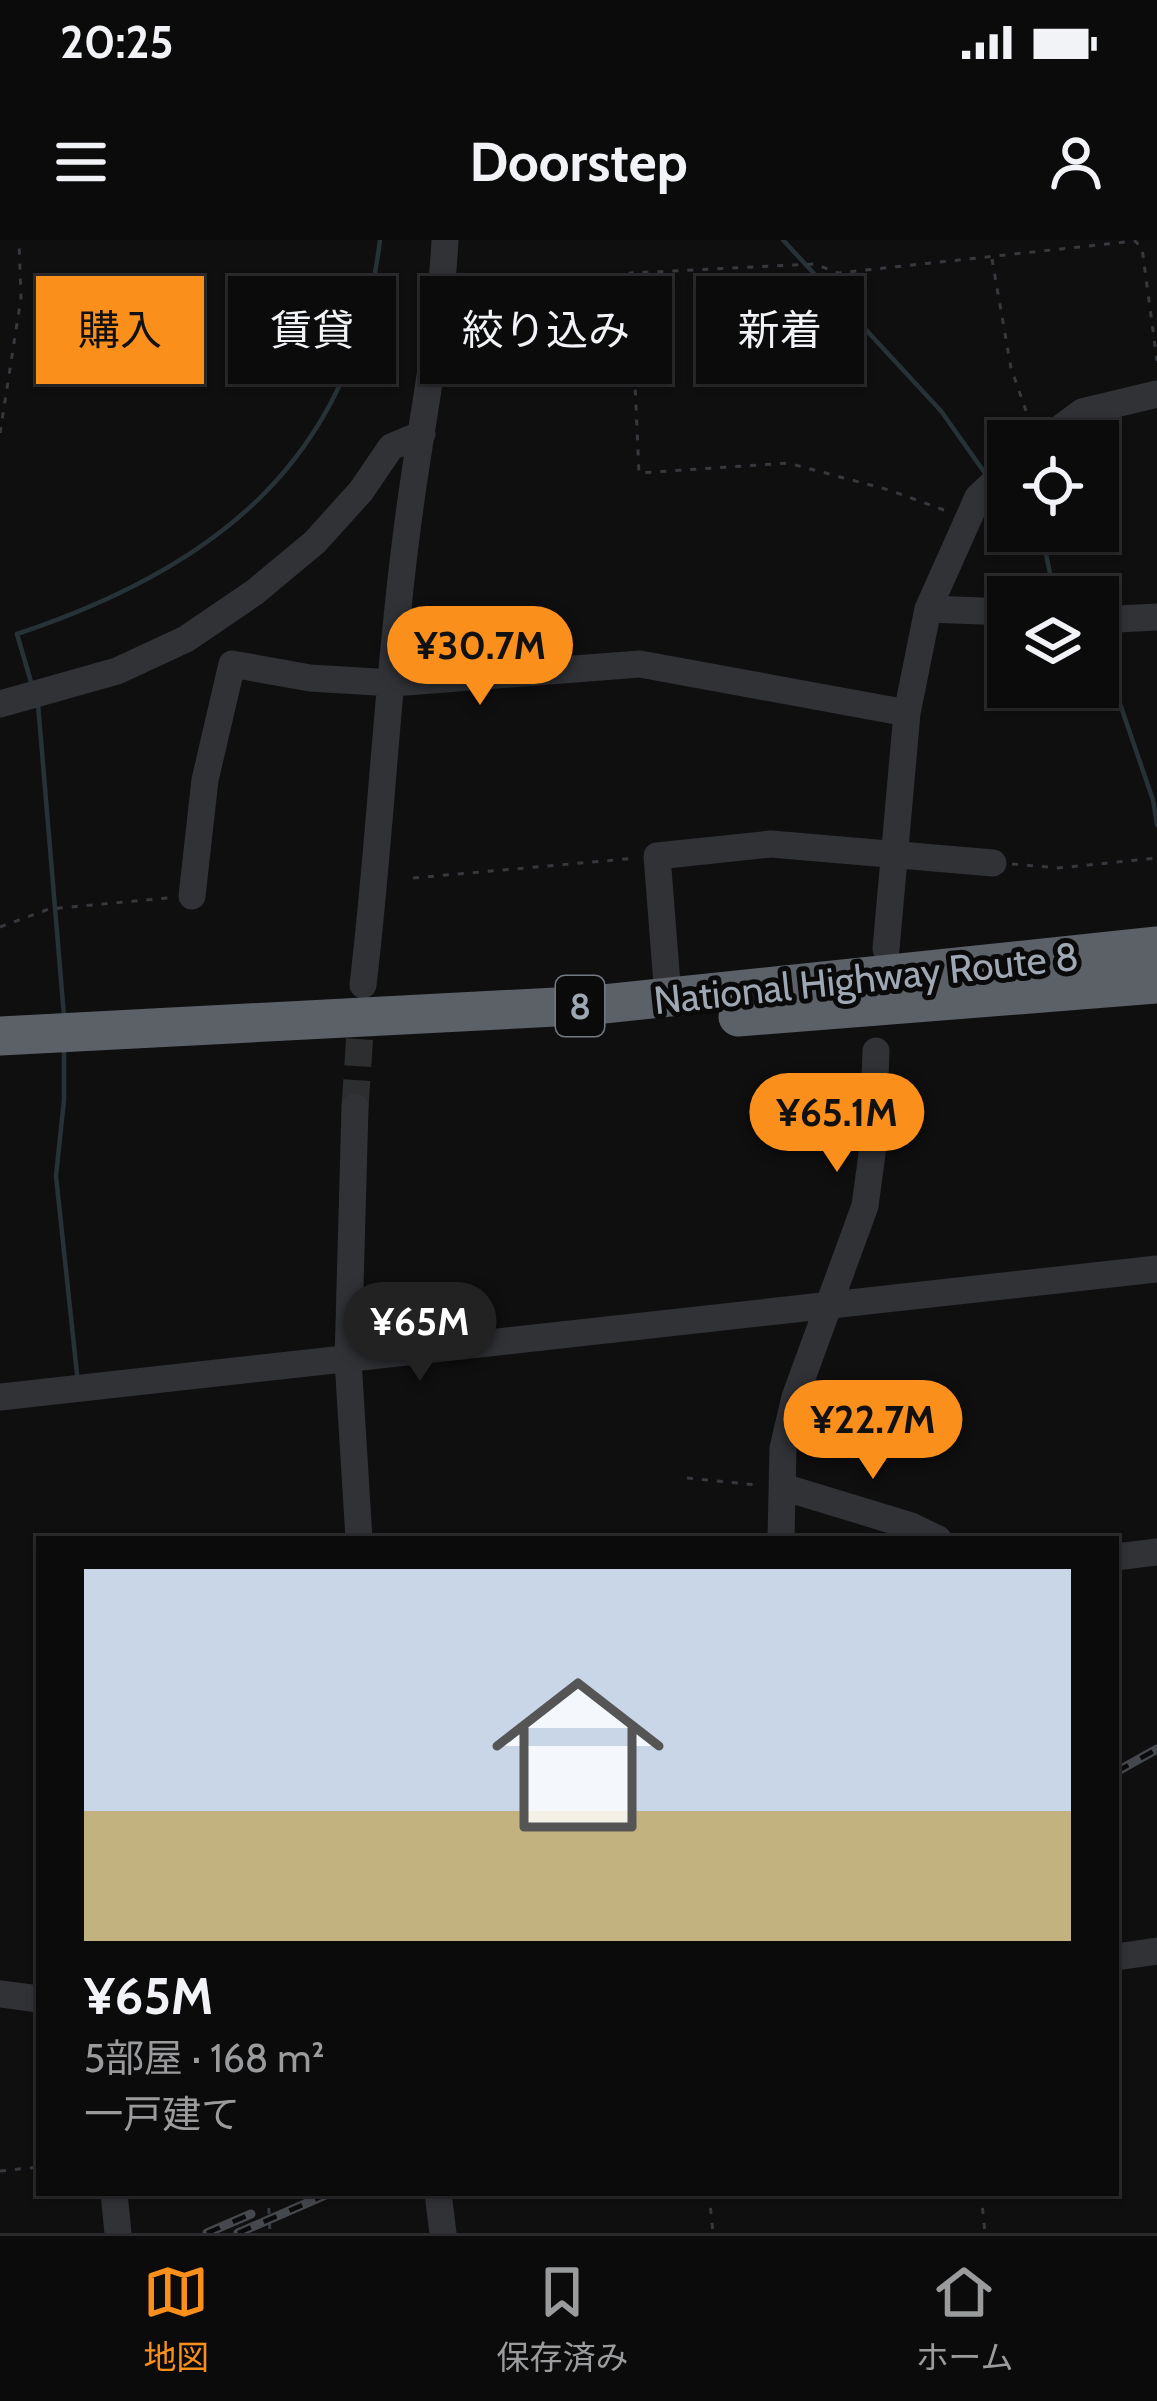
<!DOCTYPE html>
<html lang="ja">
<meta charset="utf-8">
<style>
:root{--surface:#0b0b0c;--page:#141415;--text:#f1f3f6;--muted:#9a9b9d;--line:#2b2b2d;--accent:#fb8f1c}
body{margin:0;font-family:Cabin,"Noto Sans JP",sans-serif;background:var(--page);color:var(--text);height:100vh;display:flex;flex-direction:column;font-size:45px;white-space:nowrap}
*{box-sizing:border-box;margin:0}
p{font-size:39px;color:var(--muted)}
.icon{flex:none;width:66px;height:66px;fill:none;stroke:currentColor;stroke-width:2;stroke-linecap:round;stroke-linejoin:round}
.map{position:relative;flex:1;overflow:hidden}
.drawer{position:absolute;left:36px;top:1296px;width:1083px;height:660px;display:flex;flex-direction:column;background:var(--surface);border-radius:0px;box-shadow:0 3px 9px #0004,0 0 0 3px var(--line)}
.drawer>*{flex:none}
.hud{position:absolute;left:36px;top:36px;width:1086px;height:108px;display:flex;gap:24px}
.buttons{position:absolute;left:987px;top:180px;display:grid;gap:24px}
.buttons a{display:grid;place-items:center;width:132px;height:132px;border-radius:0px;background:var(--surface);box-shadow:0 3px 9px #0004,0 0 0 3px var(--line);font-size:60px}
.price{position:absolute;translate:-50% -102px;padding:0 27px;border-radius:42px;background:var(--accent);color:#111;font-size:39px;line-height:78px;filter:drop-shadow(0 3px 6px #0008)}
.price::after{content:'';position:absolute;left:50%;top:72px;width:36px;height:27px;margin-left:-18px;background:inherit;clip-path:polygon(0 0,100% 0,50% 100%)}
.price.selected{background:#222;color:#fff}
ul{padding:0;list-style:none}
li{display:grid;align-content:center;gap:24px;height:636px;padding:0 48px}
li span{display:grid;place-items:center;height:372px;border-radius:0px;color:#555}
li>.icon{margin-inline-start:auto}
span .icon{width:216px;height:216px;fill:#fffc;stroke-width:1}
li b{font-size:51px}
.chip{padding:0 42px;border-radius:0px;background:var(--surface);box-shadow:0 3px 9px #0004,0 0 0 3px var(--line);font-size:42px;line-height:108px}
.chip.selected{background:var(--accent);color:#111}
.status{display:flex;justify-content:space-between;align-items:center;height:84px;padding:0 60px;background:var(--surface);direction:ltr}
.status svg{height:33px;fill:currentColor}
header{display:flex;justify-content:space-between;align-items:center;height:156px;padding:0 48px;background:var(--surface);font-size:54px;font-weight:700}
.dock{display:flex;justify-content:space-around;align-items:center;height:168px;border-top:3px solid var(--line);background:var(--surface);font-size:33px;color:var(--muted)}
.dock a{display:grid;justify-items:center;gap:6px}
.dock .selected{color:var(--accent)}
.map>svg:first-child{display:block}
.lines{fill:none;stroke-linecap:round;stroke-linejoin:round}
.stream{stroke:#273236;stroke-width:4.5}
.minor-tunnel{stroke:#2c2e30;stroke-width:27;stroke-dasharray:27 14;stroke-linecap:butt}
.path{stroke:#36393d;stroke-width:3;stroke-dasharray:6 9;stroke-linecap:butt}
.minor{stroke:#303236;stroke-width:27}
.highway{stroke:#5c6067;stroke-width:39}
.rail-casing{stroke:#45484d;stroke-width:9}
.rail{stroke:#0a0a0b;stroke-width:4.5;stroke-dasharray:14;stroke-linecap:butt}
.labels{text-anchor:middle;stroke-width:10;stroke-linejoin:round;paint-order:stroke}
.shield{fill:#0a0a0b;stroke:#727980;stroke-width:3}
.shield-label{font-size:36px;font-weight:bold;fill:#9fa8b2}
.street-label{font-size:39px;fill:#9fa8b2;stroke:#0a0a0b}
</style>
<div class="status"><b>20:25</b><svg viewBox="0 0 49 12"><path d="M0 12V9h3v3zM5 12V6h3v6zM10 12V3h3v9zM15 12V0h3v12zM26 1h20v11H26zM47 4h2v5h-2z"/></svg></div>
<header><svg class="icon" aria-label="menu" viewBox="0 0 24 24"><path d="M4 6h16M4 12h16M4 18h16"/></svg>Doorstep<svg class="icon" aria-label="person" viewBox="0 0 24 24"><circle cx="12" cy="8" r="4"/><path d="M4 21q1-7 8-7t8 7"/></svg></header>
<div class="map">
<svg width="1157" height="1993" viewBox="0 0 1157 1993">
<rect width="100%" height="100%" fill="#0f0f10"/>
<g class="lines">
<path class="stream" d="M783,0L941,171L987,236
M996,258L1008,285
M1014,291L1046,314L1055,357
M1098,414L1107,426L1153,560L1157,585
M31,442L17,394C216,328 353,220 380,0
M38,464L64,776
M64,811V860L56,936L77,1134"/>
<path class="minor-tunnel" d="M355,867L362,763"/>
<path class="path" d="M992,19L1011,128L1031,185
M0,193L21,58L19,0
M944,270L889,250L788,223L639,233L630,33L815,24L838,33L1135,1L1142,8L1157,121
M1012,624L1059,628L1157,618
M413,638L637,618
M0,687L49,669L168,658
M687,1238L757,1245
M0,1931L39,1927
M268,1953L270,1993
M709,1953L713,1993
M981,1953L985,1993"/>
<path class="minor" d="M1043,201L1082,172L1157,154
M928,369L1008,372
M1098,380L1157,377
M0,464L117,431L186,399L255,352L315,302L361,251L391,207L422,194
M192,656L205,540L232,424L310,438L393,443L640,424L907,473
M886,709L907,473L928,369L978,257L1008,229
M363,745C381,594 387,441 407,290C419,193 440,98 445,0
M668,757L657,616L771,604L993,623
M355,867L348,1120L359,1299
M0,1157L1157,1029
M783,1247L911,1286L938,1299
M781,1299L783,1208L795,1157L865,966L872,914L876,811
M1116,1317L1157,1312
M1116,1717L1157,1711
M0,1754L39,1759
M114,1953L118,1993
M438,1953L443,1993"/>
<path class="highway" d="M738,777L1157,744
M0,796L594,765L1157,706"/>
<g class="rail-casing">
<path id="rail" d="M1116,1532L1157,1509
M207,1993L251,1974
M238,1993L330,1953"/>
</g>
<use href="#rail" class="rail"/>
</g>
<g class="labels">
<rect class="shield" x="556" y="736" width="48" height="60" rx="9"/>
<g class="shield-label">
<text x="580" y="779">8</text>
</g>
<g class="street-label">
<text transform="translate(866 738) rotate(-6)" y="14">National Highway Route 8</text>
</g>
</g>
</svg>
<div class="buttons">
<a><svg class="icon" aria-label="locate" viewBox="0 0 24 24"><circle cx="12" cy="12" r="6"/><path d="M12 2v4M12 18v4M2 12h4M18 12h4"/></svg></a>
<a><svg class="icon" aria-label="layers" viewBox="0 0 24 24"><path d="M12 4l9 5-9 5-9-5zM3 14l9 5 9-5"/></svg></a>
</div>
<b class="price" style="left:480px;top:468px">¥30.7M</b>
<b class="price" style="left:837px;top:935px">¥65.1M</b>
<b class="price selected" style="left:420px;top:1144px">¥65M</b>
<b class="price" style="left:873px;top:1242px">¥22.7M</b>
<div class="hud">
<a class="chip selected">購入</a>
<a class="chip">賃貸</a>
<a class="chip">絞り込み</a>
<a class="chip">新着</a>
</div>
<section class="drawer">
<ul>
<li><span style="background:linear-gradient(#c9d6e8 65%,#c2b280 0)"><svg class="icon" aria-label="home" viewBox="0 0 24 24"><path d="M3 11l9-7 9 7M6 9v11h12V9"/></svg></span><div><b>¥65M</b><p>5部屋 · 168 m²</p><p>一戸建て</p></div></li>
</ul>
</section>
</div>
<nav class="dock">
<a class="selected"><svg class="icon" aria-label="map" viewBox="0 0 24 24"><path d="M3 6l6-2 6 2 6-2v14l-6 2-6-2-6 2zM9 4v14M15 6v14"/></svg>地図</a>
<a><svg class="icon" aria-label="saved" viewBox="0 0 24 24"><path d="M7 4h10v16l-5-4-5 4z"/></svg>保存済み</a>
<a><svg class="icon" aria-label="home" viewBox="0 0 24 24"><path d="M3 11l9-7 9 7M6 9v11h12V9"/></svg>ホーム</a>
</nav>
